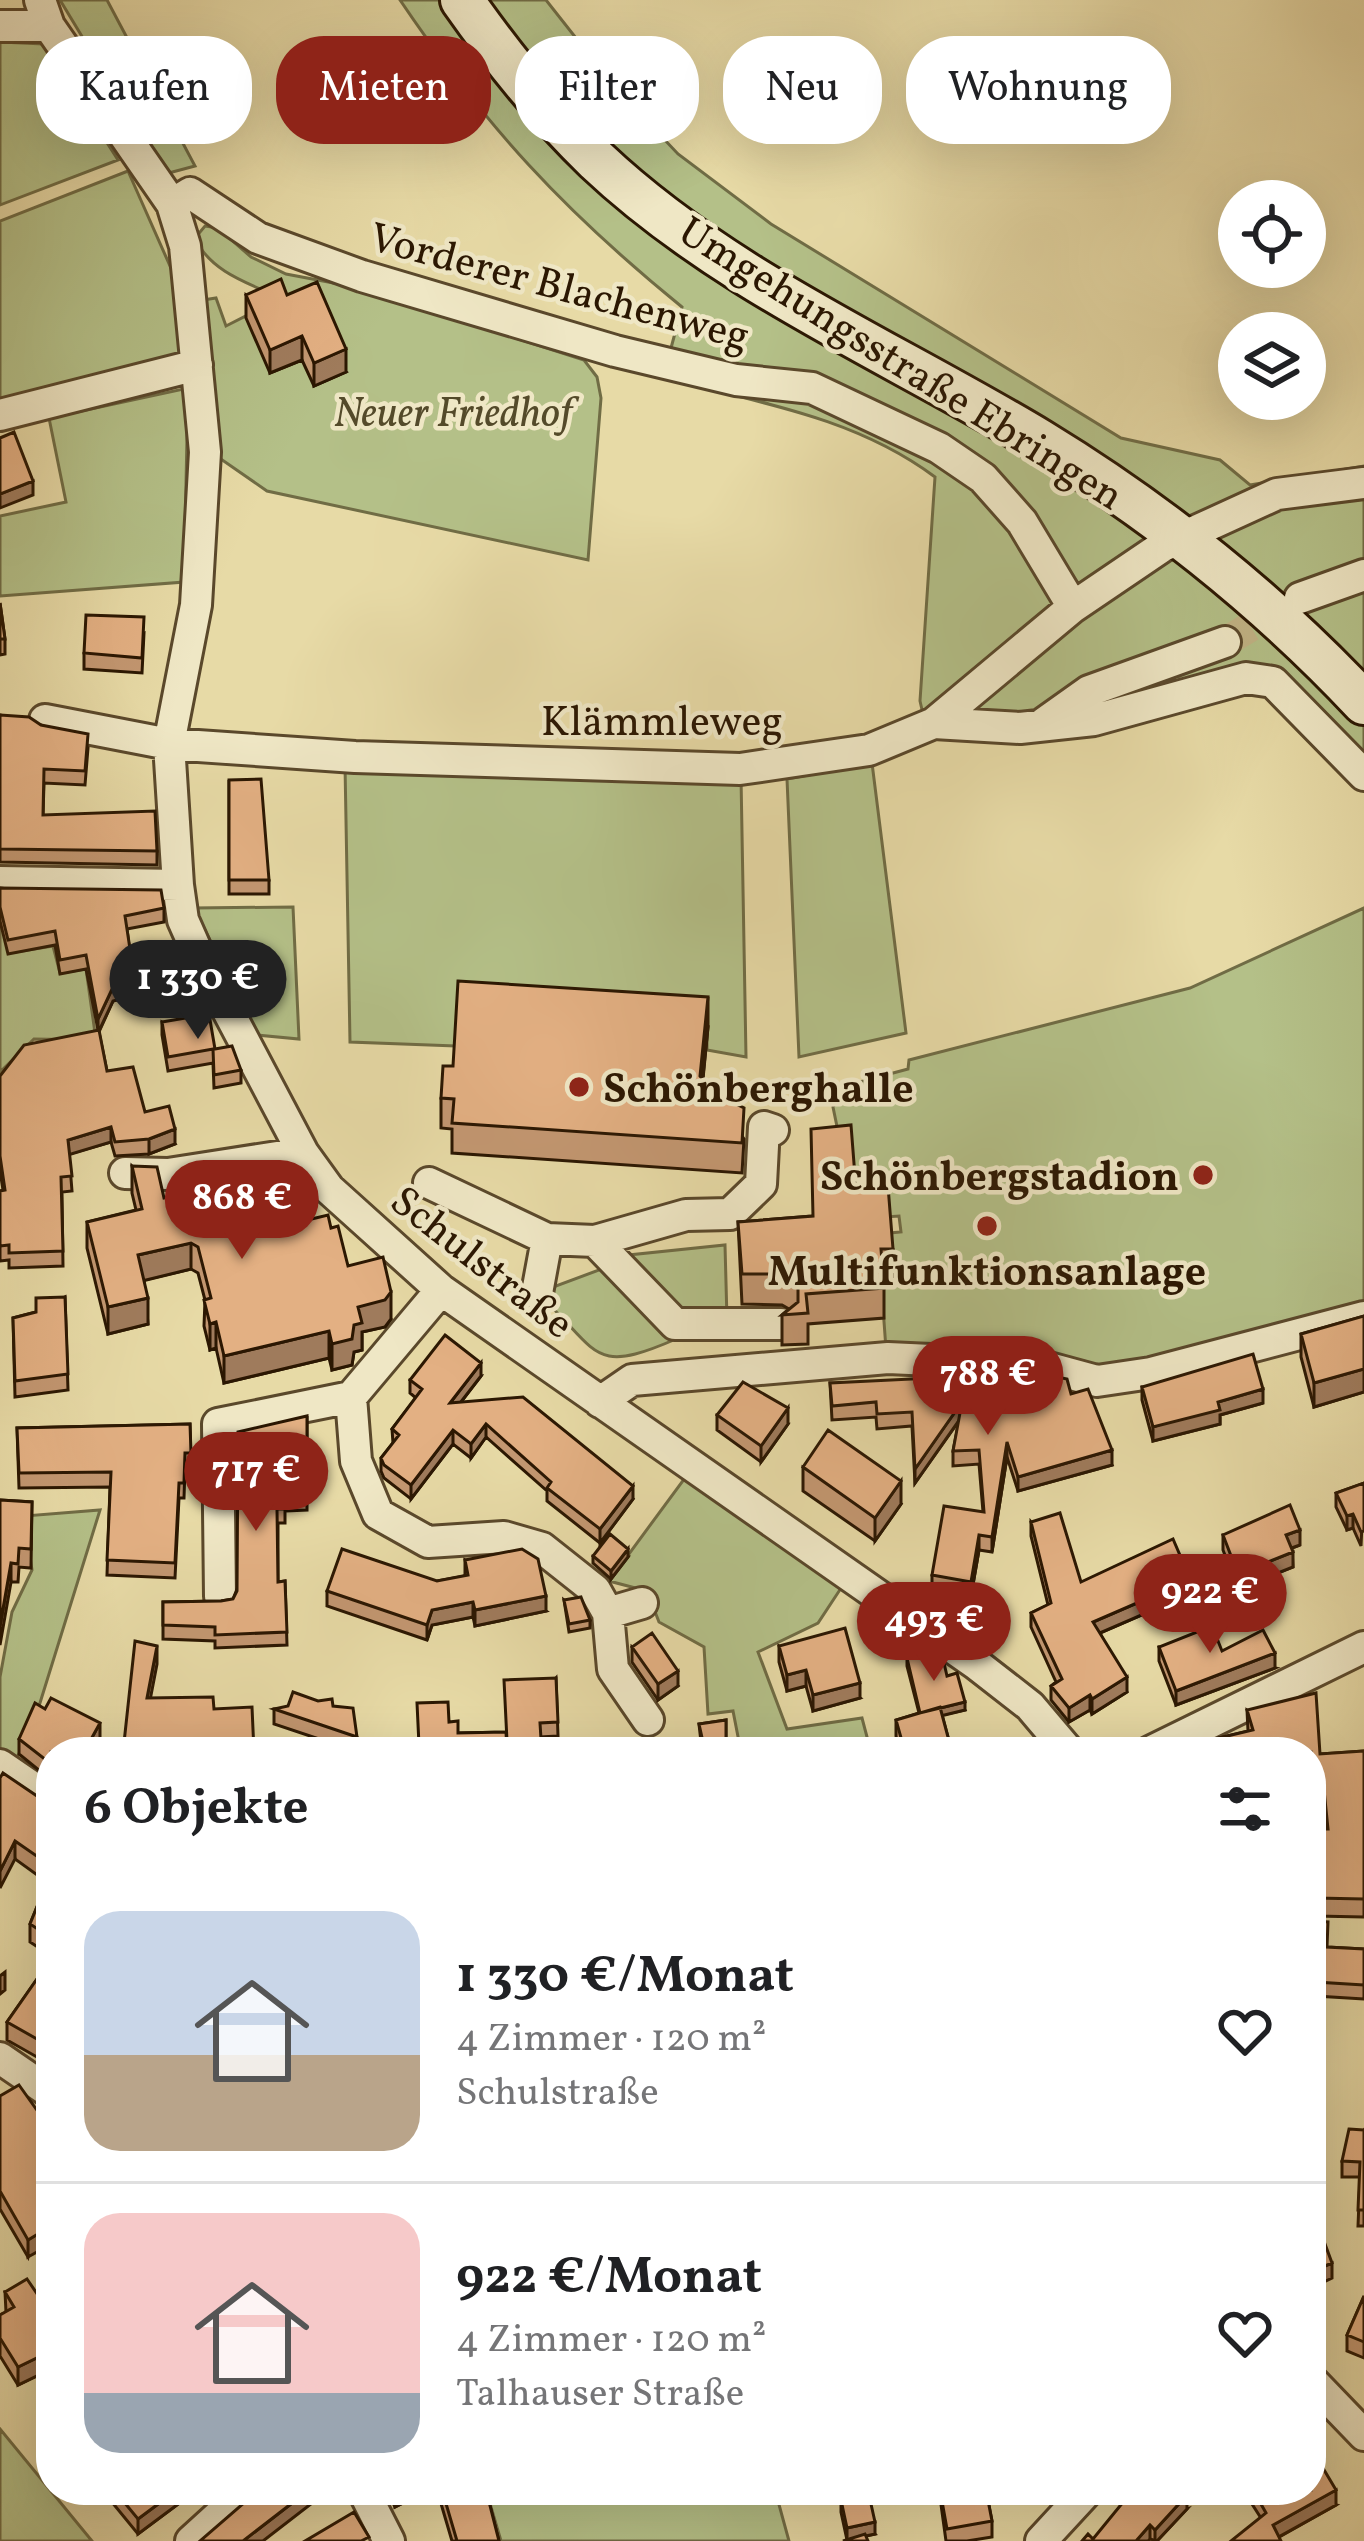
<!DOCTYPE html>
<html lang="de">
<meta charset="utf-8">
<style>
:root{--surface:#fff;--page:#f2f2f2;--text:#202124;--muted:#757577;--line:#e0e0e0;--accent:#8f2418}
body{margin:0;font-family:Vollkorn,serif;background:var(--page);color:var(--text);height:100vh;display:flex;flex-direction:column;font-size:45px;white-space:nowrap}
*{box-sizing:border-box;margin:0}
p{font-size:39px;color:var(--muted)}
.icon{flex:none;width:66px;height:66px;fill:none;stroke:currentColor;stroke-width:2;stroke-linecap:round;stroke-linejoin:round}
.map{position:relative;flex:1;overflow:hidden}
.drawer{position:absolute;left:36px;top:1737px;width:1290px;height:768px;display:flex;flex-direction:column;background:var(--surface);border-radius:48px;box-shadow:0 12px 48px #0002}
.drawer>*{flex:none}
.hud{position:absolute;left:36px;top:36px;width:1293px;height:108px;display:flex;gap:24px}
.fabs{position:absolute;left:1218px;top:180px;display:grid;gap:24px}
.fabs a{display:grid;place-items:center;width:108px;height:108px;border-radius:50%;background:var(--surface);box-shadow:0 12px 48px #0002;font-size:60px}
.price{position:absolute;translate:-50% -102px;padding:0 27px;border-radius:42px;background:var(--accent);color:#fff;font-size:39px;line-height:78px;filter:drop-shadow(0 3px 6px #0008)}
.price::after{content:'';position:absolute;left:50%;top:72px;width:36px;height:27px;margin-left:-18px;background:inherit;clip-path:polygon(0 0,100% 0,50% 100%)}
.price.selected{background:#222;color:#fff}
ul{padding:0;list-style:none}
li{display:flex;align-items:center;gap:36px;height:300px;padding:0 48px}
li+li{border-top:3px solid var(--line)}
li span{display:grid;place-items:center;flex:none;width:336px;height:240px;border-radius:36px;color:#555}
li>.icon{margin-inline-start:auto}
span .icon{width:144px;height:144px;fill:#fffc;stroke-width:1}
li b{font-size:51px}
h2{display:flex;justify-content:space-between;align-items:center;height:144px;padding:0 48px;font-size:51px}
.pill{padding:0 42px;border-radius:48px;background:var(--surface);box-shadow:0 12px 48px #0002;font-size:42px;line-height:108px}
.pill.selected{background:var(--accent);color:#fff}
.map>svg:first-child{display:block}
.green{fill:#b4c088;stroke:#706c45;stroke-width:3}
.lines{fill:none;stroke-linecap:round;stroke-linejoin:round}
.street-tunnel{stroke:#c1b385;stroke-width:30;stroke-dasharray:30 15;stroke-linecap:butt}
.street-casing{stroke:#5a482b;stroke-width:36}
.secondary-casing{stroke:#2b1702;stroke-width:48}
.street{stroke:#efe7c5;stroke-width:30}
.secondary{stroke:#efe7c5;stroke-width:42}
.wall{fill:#c39771;stroke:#2b1702;stroke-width:3}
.shaded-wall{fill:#9f7b5c;stroke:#2b1702;stroke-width:3}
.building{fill:#e3b083;stroke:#2b1702;stroke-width:3}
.poi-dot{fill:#8f2418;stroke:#efe7c5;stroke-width:4.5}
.labels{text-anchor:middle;stroke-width:9;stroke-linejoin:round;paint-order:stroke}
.street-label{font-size:42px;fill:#2b1702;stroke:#efe7c5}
.park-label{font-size:42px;font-style:italic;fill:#544a2a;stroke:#efe7c5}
.poi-label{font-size:42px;font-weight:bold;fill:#2b1702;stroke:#efe7c5;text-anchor:start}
</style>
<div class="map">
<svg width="1364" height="2541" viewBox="0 0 1364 2541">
<rect width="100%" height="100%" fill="#e7daa6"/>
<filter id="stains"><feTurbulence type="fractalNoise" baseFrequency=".00167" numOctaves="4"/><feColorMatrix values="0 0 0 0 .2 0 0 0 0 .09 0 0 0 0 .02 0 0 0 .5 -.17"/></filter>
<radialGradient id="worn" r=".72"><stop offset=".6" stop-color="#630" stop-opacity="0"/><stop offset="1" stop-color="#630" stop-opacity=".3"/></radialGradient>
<path class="green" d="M60,0H107L195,166L165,174Z
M400,0H546L613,85L678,154L771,224L1121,438L1220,460L1250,485L1364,466V791L1288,705L1264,688L928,736L920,701L935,477C855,417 757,402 663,378L682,307C564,211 485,126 400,0Z
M0,42L44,44L118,160L0,205Z
M128,171L174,275L185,357L0,407V221Z
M205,226L218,228L251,257L286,274L360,288L584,360L597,377L601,398L588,560L267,491L215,455L203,300L216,298L226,326L281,298C250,284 210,272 195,238Z
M188,388L184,582L0,596V516L66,502L49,418Z
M872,763L906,1033L799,1057L787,779Z
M345,765L741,777L746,1057L707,1050V1027L456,1046L350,1042Z
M293,907L299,1039L257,1035L194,908Z
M1364,908V1303L1110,1371L1004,1347L886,1349L881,1280L890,1233L901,1232L899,1216L856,1219L833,1107L848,1085L908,1069L909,1060L1190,988Z
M0,918L9,953L53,946L60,973L86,969L96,1040L34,1039L0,1072Z
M725,1245L727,1320L672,1312L619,1256Z
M607,1267L676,1339C589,1377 600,1350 537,1293Z
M693,1467L849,1576L818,1623L758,1652L787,1729L862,1718L871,1752H741L733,1711L708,1714L704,1647L659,1622L647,1591L609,1581Z
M100,1510L35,1719L17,1758L0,1753V1677L12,1612L32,1570L24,1516Z
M0,2429L92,2541H0Z
M486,2490H775L789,2541H501Z"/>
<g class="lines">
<path class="street-tunnel" d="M1225,642L1287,605"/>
<g class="street-casing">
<path id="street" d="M40,0L49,26L172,204L185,246L205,452L196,605L169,744L178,885L183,920L198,954L303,1153L329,1189L441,1290L976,1664L1030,1706L1069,1752
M0,26H49
M172,204L190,193L258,238L362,276L615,351L736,380L812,388L939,448L983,478L1022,522L1073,607
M0,415L197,365
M1300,598L1364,575
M45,720L169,744L355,757L740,769L869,750L934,723L1073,607L1163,546L1277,494L1364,483
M934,723L1020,728L1094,720L1246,678L1273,682L1364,775
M1044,723L1089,691L1225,642
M0,882L178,885
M125,1173L168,1174L303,1153
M429,1183L547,1239
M595,1241L675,1324H781
M537,1293L547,1239L595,1241L686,1215L730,1214L761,1184L764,1127L773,1130
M351,1397L356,1461L378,1514L428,1542L504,1537L542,1548L595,1590L608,1613L613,1669L648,1720
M600,1402L632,1380L888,1358L1038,1365L1097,1381L1151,1373L1364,1317
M220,1596L218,1424L351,1397L441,1290
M608,1613L642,1603
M1150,1752L1364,1647
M0,1765L51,1800
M0,2058L51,2093
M1311,2380L1364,2435
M363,2490L389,2541
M191,2541L247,2490
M1041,2541L1088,2490"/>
</g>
<g class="secondary-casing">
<path id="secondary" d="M462,0C502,57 545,111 596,160C724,281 891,351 1040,441C1158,513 1269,602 1364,703"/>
</g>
<use href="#street" class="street"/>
<use href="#secondary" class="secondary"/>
</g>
<path class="wall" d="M246,295L346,372L314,386L302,360L270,373L246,318Z
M0,603L5,639V654L0,655Z
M144,633L142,673L84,669V653Z
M0,715L41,725L88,748L85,785L44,783L43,815L157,851V865L0,862Z
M229,780L269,880V894H229Z
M0,888L164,908V922L127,929L135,995L113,1001L99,1032L107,1071L175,1144L149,1154L115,1156L111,1142L69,1154L72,1191L62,1192L63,1266L9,1268V1260L0,1261V1191L3,1190L0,1171V1076L98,1030L86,969L60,974L55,945L8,954L0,921Z
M162,1022L215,1049L241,1070V1083L214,1088L213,1063L168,1071L162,1035Z
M708,1027L703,1079L744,1139L742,1173L452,1153V1129L441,1128V1098L453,1066Z
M132,1166L164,1198L303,1221L331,1228L348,1266L391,1319L385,1327L362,1332V1350L354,1352L352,1365L332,1370L329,1358L224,1383L216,1348L210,1350L204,1326L205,1300L198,1273L191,1269L144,1280L148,1324L108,1334L87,1248V1222L136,1210L132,1193Z
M856,1189L893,1249V1279L884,1280V1318L808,1324V1344L782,1345V1315L789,1309L782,1305L742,1304L738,1222L812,1216Z
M65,1297L68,1390L15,1397L13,1318L36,1312Z
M1364,1316V1392L1314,1407L1301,1357V1334Z
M999,1375L1071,1394L1112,1465L1018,1491L1007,1457L992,1552L979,1550L971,1596L932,1590V1575L983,1512L979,1464L953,1466V1451L959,1421L915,1483L912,1426L877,1429L876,1417L832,1420L830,1383L952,1388L999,1380Z
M481,1376L461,1402L633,1499L600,1543L547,1501V1491L486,1437L471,1458L453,1444L411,1499L384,1478L381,1471V1458L393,1443L392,1429L416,1398L410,1393V1380Z
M1142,1387L1263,1403L1220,1415V1424L1153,1441L1142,1400Z
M717,1415L788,1424L761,1462L717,1430Z
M307,1416V1510L285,1511V1523H278V1582L285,1581L287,1645L215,1648V1641L163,1639V1602L221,1601L233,1599Z
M190,1424L191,1468H185L184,1498H179L175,1578L107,1575L110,1487L19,1488L17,1428Z
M803,1467L901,1504L875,1541L803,1491Z
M1364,1483L1361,1546L1353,1528L1347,1530L1336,1507V1493Z
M0,1500L32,1502L31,1568L19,1567L18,1582H11Z
M1031,1522L1081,1582L1185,1581L1174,1586V1601L1100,1633L1127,1692L1092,1714L1090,1710L1069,1722L1051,1700V1686L1056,1682L1031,1627V1613L1048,1605L1031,1536Z
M1223,1535L1300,1545L1292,1548L1293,1567L1238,1589L1223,1550Z
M593,1556L628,1557L611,1579L593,1563Z
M465,1560L546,1611L475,1626L473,1617L432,1625L427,1640L327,1606V1591L437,1581L465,1576Z
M564,1600L590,1620V1628L569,1632Z
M779,1646L860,1698L813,1711L806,1686L787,1691L779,1662Z
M632,1647L678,1686L658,1700L632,1662Z
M1159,1647L1275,1668L1176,1705L1159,1661Z
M907,1658L933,1665L947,1676L965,1710L942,1715L952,1752H900L896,1736V1720L919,1713L907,1666Z
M556,1678L558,1736L541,1737V1752H342L355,1751L274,1724V1709L333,1706L357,1737V1751L418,1745L449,1722L458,1733L506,1732Z
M45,1709L100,1739L51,1752V1780L19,1754V1739Z
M1247,1710L1320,1754L1364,1751V1917L1316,1916L1317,1829H1326L1323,1798L1311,1752H1198V1743L1248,1731Z
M726,1720V1752H660L701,1742L699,1724Z
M0,1778L40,1798L51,1800V1949L47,1953L30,1942V1924L47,1882L15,1859Z
M1311,1921L1327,1947L1364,1949V1999L1316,1996L1317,1961L1311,1960Z
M51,1959V2065L7,2040V2022Z
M0,2096L51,2130L28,2257L0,2209Z
M1364,2130V2226H1358L1360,2177H1342V2161Z
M5,2292L42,2301L51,2296V2369L18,2385L0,2356V2315L6,2312Z
M1364,2296V2358L1347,2351V2335Z
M51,2431V2455L46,2448V2433Z
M102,2490H197L138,2534Z
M387,2490H429L395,2507Z
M437,2490H486L499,2541H452Z
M939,2490H986L992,2521V2537L967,2541H946Z
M1252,2490L1336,2505L1279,2537L1261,2518L1252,2504Z
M841,2500L875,2534L847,2540L841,2512Z
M1187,2509L1157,2541L1150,2539H1093Z"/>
<path class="shaded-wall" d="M302,336V360L270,373V350Z
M346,349V372L314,386V363Z
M33,481V495L0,508V494Z
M135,982V995L113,1001L98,1033V1019L113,987Z
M708,997V1027L700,1106V1076Z
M111,1127V1142L68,1155V1140Z
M175,1129V1144L149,1154V1139Z
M191,1243V1269L138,1282V1255Z
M391,1292V1319L385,1327L362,1332V1350L354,1352L352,1365L332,1370V1344L358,1307Z
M148,1298V1324L108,1334V1307Z
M216,1322V1348L210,1350V1324Z
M329,1331V1358L224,1383V1356Z
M481,1363V1376L450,1416V1403Z
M1364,1369V1392L1314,1407V1383Z
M1263,1389V1403L1220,1415V1424L1153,1441V1427L1218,1402Z
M962,1402V1416L915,1483V1469Z
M788,1408V1424L761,1462V1446Z
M486,1424V1437L471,1458V1444Z
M453,1430V1444L411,1499V1485Z
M1007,1442V1457L992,1552V1537Z
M1112,1450V1465L1018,1491V1477Z
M901,1481V1504L875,1541V1518Z
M633,1486V1499L600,1543V1529Z
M1353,1514V1528L1347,1530V1516Z
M1300,1530V1545L1286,1550V1535Z
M979,1535V1550L971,1596V1582Z
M628,1549V1557L611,1579V1571Z
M1293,1552V1567L1238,1589V1574Z
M11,1563V1582L0,1645V1626Z
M1185,1567V1581L1168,1588V1574Z
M1174,1587V1601L1093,1636V1622Z
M546,1596V1611L475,1626V1610Z
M473,1602V1617L432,1625L427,1640V1625L432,1610Z
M157,1646V1664L147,1716V1698Z
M1275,1653V1668L1176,1705V1691Z
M806,1670V1686L787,1691V1675Z
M678,1671V1686L658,1700V1684Z
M1127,1677V1692L1092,1714V1699Z
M860,1683V1698L813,1711V1695Z
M1090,1695V1710L1069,1722V1708Z
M965,1702V1710L920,1721V1713Z
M100,1723V1739L93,1752H84Z
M1323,1780V1798L1311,1801V1783Z
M15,1841V1859L0,1888V1871Z
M51,1931V1949L47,1953V1935Z
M5,1972V1990L0,1994V1976Z
M51,2226V2244L28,2257V2240Z
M1332,2263V2278L1311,2288V2272Z
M51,2351V2369L18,2385V2367Z
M177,2490H197L138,2534V2519Z
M309,2490H329L263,2541H243Z
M395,2490H429L395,2507Z
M1336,2490V2505L1273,2540V2525Z
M1187,2495V2509L1157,2541H1155V2530Z
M875,2522V2534L847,2540V2528Z
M1150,2525V2539L1148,2541H1136Z"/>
<path class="building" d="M281,279L287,295L317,282L346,349L314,363L302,336L270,350L246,295Z
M14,432L33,481L0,494V438Z
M0,603L5,639H0Z
M86,615L144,617L142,658L84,653Z
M0,715L29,717L41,725L88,734L85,771L44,769L43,815L155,811L157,851L0,849Z
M261,779L269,880H229V780Z
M0,888L161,890L164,908L125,916L135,982L113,987L98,1019L86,955L60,960L55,931L8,940L0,907Z
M458,981L708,997L700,1076L714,1093L744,1108L742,1143L452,1123L454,1099L441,1098L443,1066H453Z
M209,1014L215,1049L232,1046L241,1070L214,1075L213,1049L168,1057L162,1022Z
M99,1030L107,1071L133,1067L145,1112L169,1106L175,1129L149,1139L115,1142L111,1127L68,1140L72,1176L61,1177L63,1251L9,1253V1245L0,1246V1191L5,1190L0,1156V1076L24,1045Z
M851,1125L856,1189L888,1186L893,1249H881L884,1288L806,1294L808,1313L782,1315L798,1302V1285L782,1274H742L738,1222L813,1216L811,1129Z
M132,1166L157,1167L164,1198L249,1179L303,1221L328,1215L331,1228L338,1226L348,1266L383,1257L391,1292L385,1300L358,1307L362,1323L354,1325L352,1339L332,1344L329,1331L224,1356L216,1322L210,1324L204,1300L211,1298L198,1247L191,1243L138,1255L148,1298L108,1307L87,1222L142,1209Z
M65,1297L68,1374L15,1381L13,1318L36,1312V1298Z
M1364,1316V1369L1314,1383L1301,1334Z
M445,1335L481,1363L450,1403L523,1397L633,1486L600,1529L547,1488L551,1482L486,1424L471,1444L453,1430L411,1485L384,1465L381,1458L399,1435L392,1429L422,1389L410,1380Z
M1253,1354L1263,1389L1218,1402L1220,1410L1153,1427L1142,1387Z
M1021,1369L1067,1379L1071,1394L1088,1389L1112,1450L1018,1477L1007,1442L992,1537L979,1535L971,1582L932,1575L944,1506L984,1512L979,1450L953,1451L962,1402L915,1469L912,1412L877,1414L876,1402L832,1406L830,1383L952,1377V1388L1000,1380L999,1375Z
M743,1382L788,1408L761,1446L717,1415Z
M307,1416V1496L284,1497L285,1509H277L278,1582L285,1581L287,1632L215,1635V1627L163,1625V1602L221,1601L233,1599L237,1591L238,1432Z
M190,1424L191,1453H185L184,1483H179L175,1563L107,1560L111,1472L19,1473L17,1428Z
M828,1430L901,1481L875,1518L803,1467Z
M1364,1483V1531L1361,1532L1353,1514L1347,1516L1336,1493Z
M0,1500L32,1502L31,1549L19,1548L18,1564L11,1563L0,1626Z
M1290,1505L1300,1530L1286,1535L1293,1552L1238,1574L1223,1535Z
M1060,1513L1081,1582L1173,1539L1185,1567L1168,1574L1174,1587L1093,1622L1127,1677L1092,1699L1090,1695L1069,1708L1051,1686L1062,1679L1031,1613L1051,1603L1031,1522Z
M610,1534L628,1549L611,1571L593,1556Z
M342,1549L437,1581L468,1575L465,1560L522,1549L538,1559L546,1596L475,1610L473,1602L432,1610L427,1625L327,1591Z
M581,1597L590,1620L569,1624L564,1600Z
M1212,1626L1222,1651L1263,1630L1275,1653L1176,1691L1159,1647Z
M845,1628L860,1683L813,1695L806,1670L787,1675L779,1646Z
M652,1633L678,1671L658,1684L632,1647Z
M135,1641L157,1646L147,1698L213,1697L214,1709L252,1707L254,1752H123Z
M930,1653L933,1665L944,1663L947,1676L957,1673L965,1702L920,1713L907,1658Z
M556,1678L558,1722L540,1723L541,1739L507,1741L504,1680Z
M293,1692L318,1701L332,1699L333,1706L353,1708L357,1737L274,1709L288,1706Z
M1316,1693L1320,1754L1364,1751V1899L1316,1898L1317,1829H1328L1323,1780L1311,1783V1752H1202L1198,1743L1253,1730L1247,1710Z
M51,1698L100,1723L84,1752H51V1764L19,1739L35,1703L45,1709Z
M448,1702L449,1722L458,1721V1733L506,1732L507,1752H433L431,1744L426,1745V1752H342L419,1745L417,1703Z
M940,1707L952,1752H905L896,1720Z
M726,1720V1744L711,1745V1741L703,1742L699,1724Z
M711,1741L712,1752H661L660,1745Z
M3,1773L40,1798L51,1800V1866L15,1841L0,1871V1778Z
M51,1872V1931L47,1935L30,1924Z
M1311,1921L1328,1922L1327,1947L1364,1949V1985L1316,1982L1317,1946H1311Z
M51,1959V2047L7,2022Z
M19,2085L51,2130V2226L28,2240L0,2191V2096Z
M1349,2129L1364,2130V2210H1358L1360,2162L1342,2161Z
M1311,2206L1332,2263L1311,2272Z
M27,2279L42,2301L51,2296V2351L18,2367L0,2338V2315L14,2307L5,2292Z
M1364,2296V2342L1347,2335Z
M1314,2453L1336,2490L1273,2525L1281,2541H1231L1266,2513L1253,2490H1311V2454Z
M114,2490H177L138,2519Z
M259,2490H309L243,2541H200Z
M442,2490H486L499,2541H457Z
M940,2490H986L992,2521L947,2529Z
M1133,2490H1183L1187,2495L1155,2530L1150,2525L1136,2541H1082L1088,2534L1093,2539Z
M869,2495L875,2522L847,2528L841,2500Z
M354,2512L369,2537L361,2541H305Z
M865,2534L868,2541H843Z"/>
<g class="poi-dot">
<circle cx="579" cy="1087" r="12"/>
<circle cx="1203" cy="1175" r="12"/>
<circle cx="987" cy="1226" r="12"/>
</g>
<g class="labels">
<g class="street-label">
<text transform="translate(560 285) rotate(15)" y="15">Vorderer Blachenweg</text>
<text transform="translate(902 362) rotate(32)" y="15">Umgehungsstraße Ebringen</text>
<text x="662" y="735">Klämmleweg</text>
<text transform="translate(483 1261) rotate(38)" y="15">Schulstraße</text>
</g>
<g class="park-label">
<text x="453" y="426">Neuer Friedhof</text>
</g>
<g class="poi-label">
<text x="603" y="1102">Schönberghalle</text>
<text x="1179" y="1190" text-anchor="end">Schönbergstadion</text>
<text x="987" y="1285" text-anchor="middle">Multifunktionsanlage</text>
</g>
</g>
<rect width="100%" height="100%" filter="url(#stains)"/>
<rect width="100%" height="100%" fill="url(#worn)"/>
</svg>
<div class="fabs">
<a><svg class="icon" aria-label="locate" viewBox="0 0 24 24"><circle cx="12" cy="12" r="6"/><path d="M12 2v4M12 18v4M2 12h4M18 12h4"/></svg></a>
<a><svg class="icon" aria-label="layers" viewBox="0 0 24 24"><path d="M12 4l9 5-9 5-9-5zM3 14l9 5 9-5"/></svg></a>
</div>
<b class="price selected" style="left:198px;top:1042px">1 330 €</b>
<b class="price" style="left:242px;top:1262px">868 €</b>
<b class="price" style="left:988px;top:1438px">788 €</b>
<b class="price" style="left:256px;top:1534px">717 €</b>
<b class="price" style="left:1210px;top:1656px">922 €</b>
<b class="price" style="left:934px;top:1684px">493 €</b>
<div class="hud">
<a class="pill">Kaufen</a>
<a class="pill selected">Mieten</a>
<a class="pill">Filter</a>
<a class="pill">Neu</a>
<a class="pill">Wohnung</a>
</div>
<section class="drawer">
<h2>6 Objekte<svg class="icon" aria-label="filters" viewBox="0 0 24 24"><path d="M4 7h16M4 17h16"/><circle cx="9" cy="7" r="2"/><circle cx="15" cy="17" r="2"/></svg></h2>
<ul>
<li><span style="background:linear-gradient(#c9d6e8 60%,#b9a48a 0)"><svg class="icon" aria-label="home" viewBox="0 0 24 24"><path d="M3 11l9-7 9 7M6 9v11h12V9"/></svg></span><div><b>1 330 €/Monat</b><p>4 Zimmer · 120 m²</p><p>Schulstraße</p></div><svg class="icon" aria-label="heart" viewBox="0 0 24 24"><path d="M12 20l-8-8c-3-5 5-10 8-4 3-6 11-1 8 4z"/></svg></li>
<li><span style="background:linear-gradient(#f6c9c9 75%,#9aa5b1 0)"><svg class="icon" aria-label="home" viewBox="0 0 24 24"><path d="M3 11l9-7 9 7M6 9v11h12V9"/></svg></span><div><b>922 €/Monat</b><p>4 Zimmer · 120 m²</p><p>Talhauser Straße</p></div><svg class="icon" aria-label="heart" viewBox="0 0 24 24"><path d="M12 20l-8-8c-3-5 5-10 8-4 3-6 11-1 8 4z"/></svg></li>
</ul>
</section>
</div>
